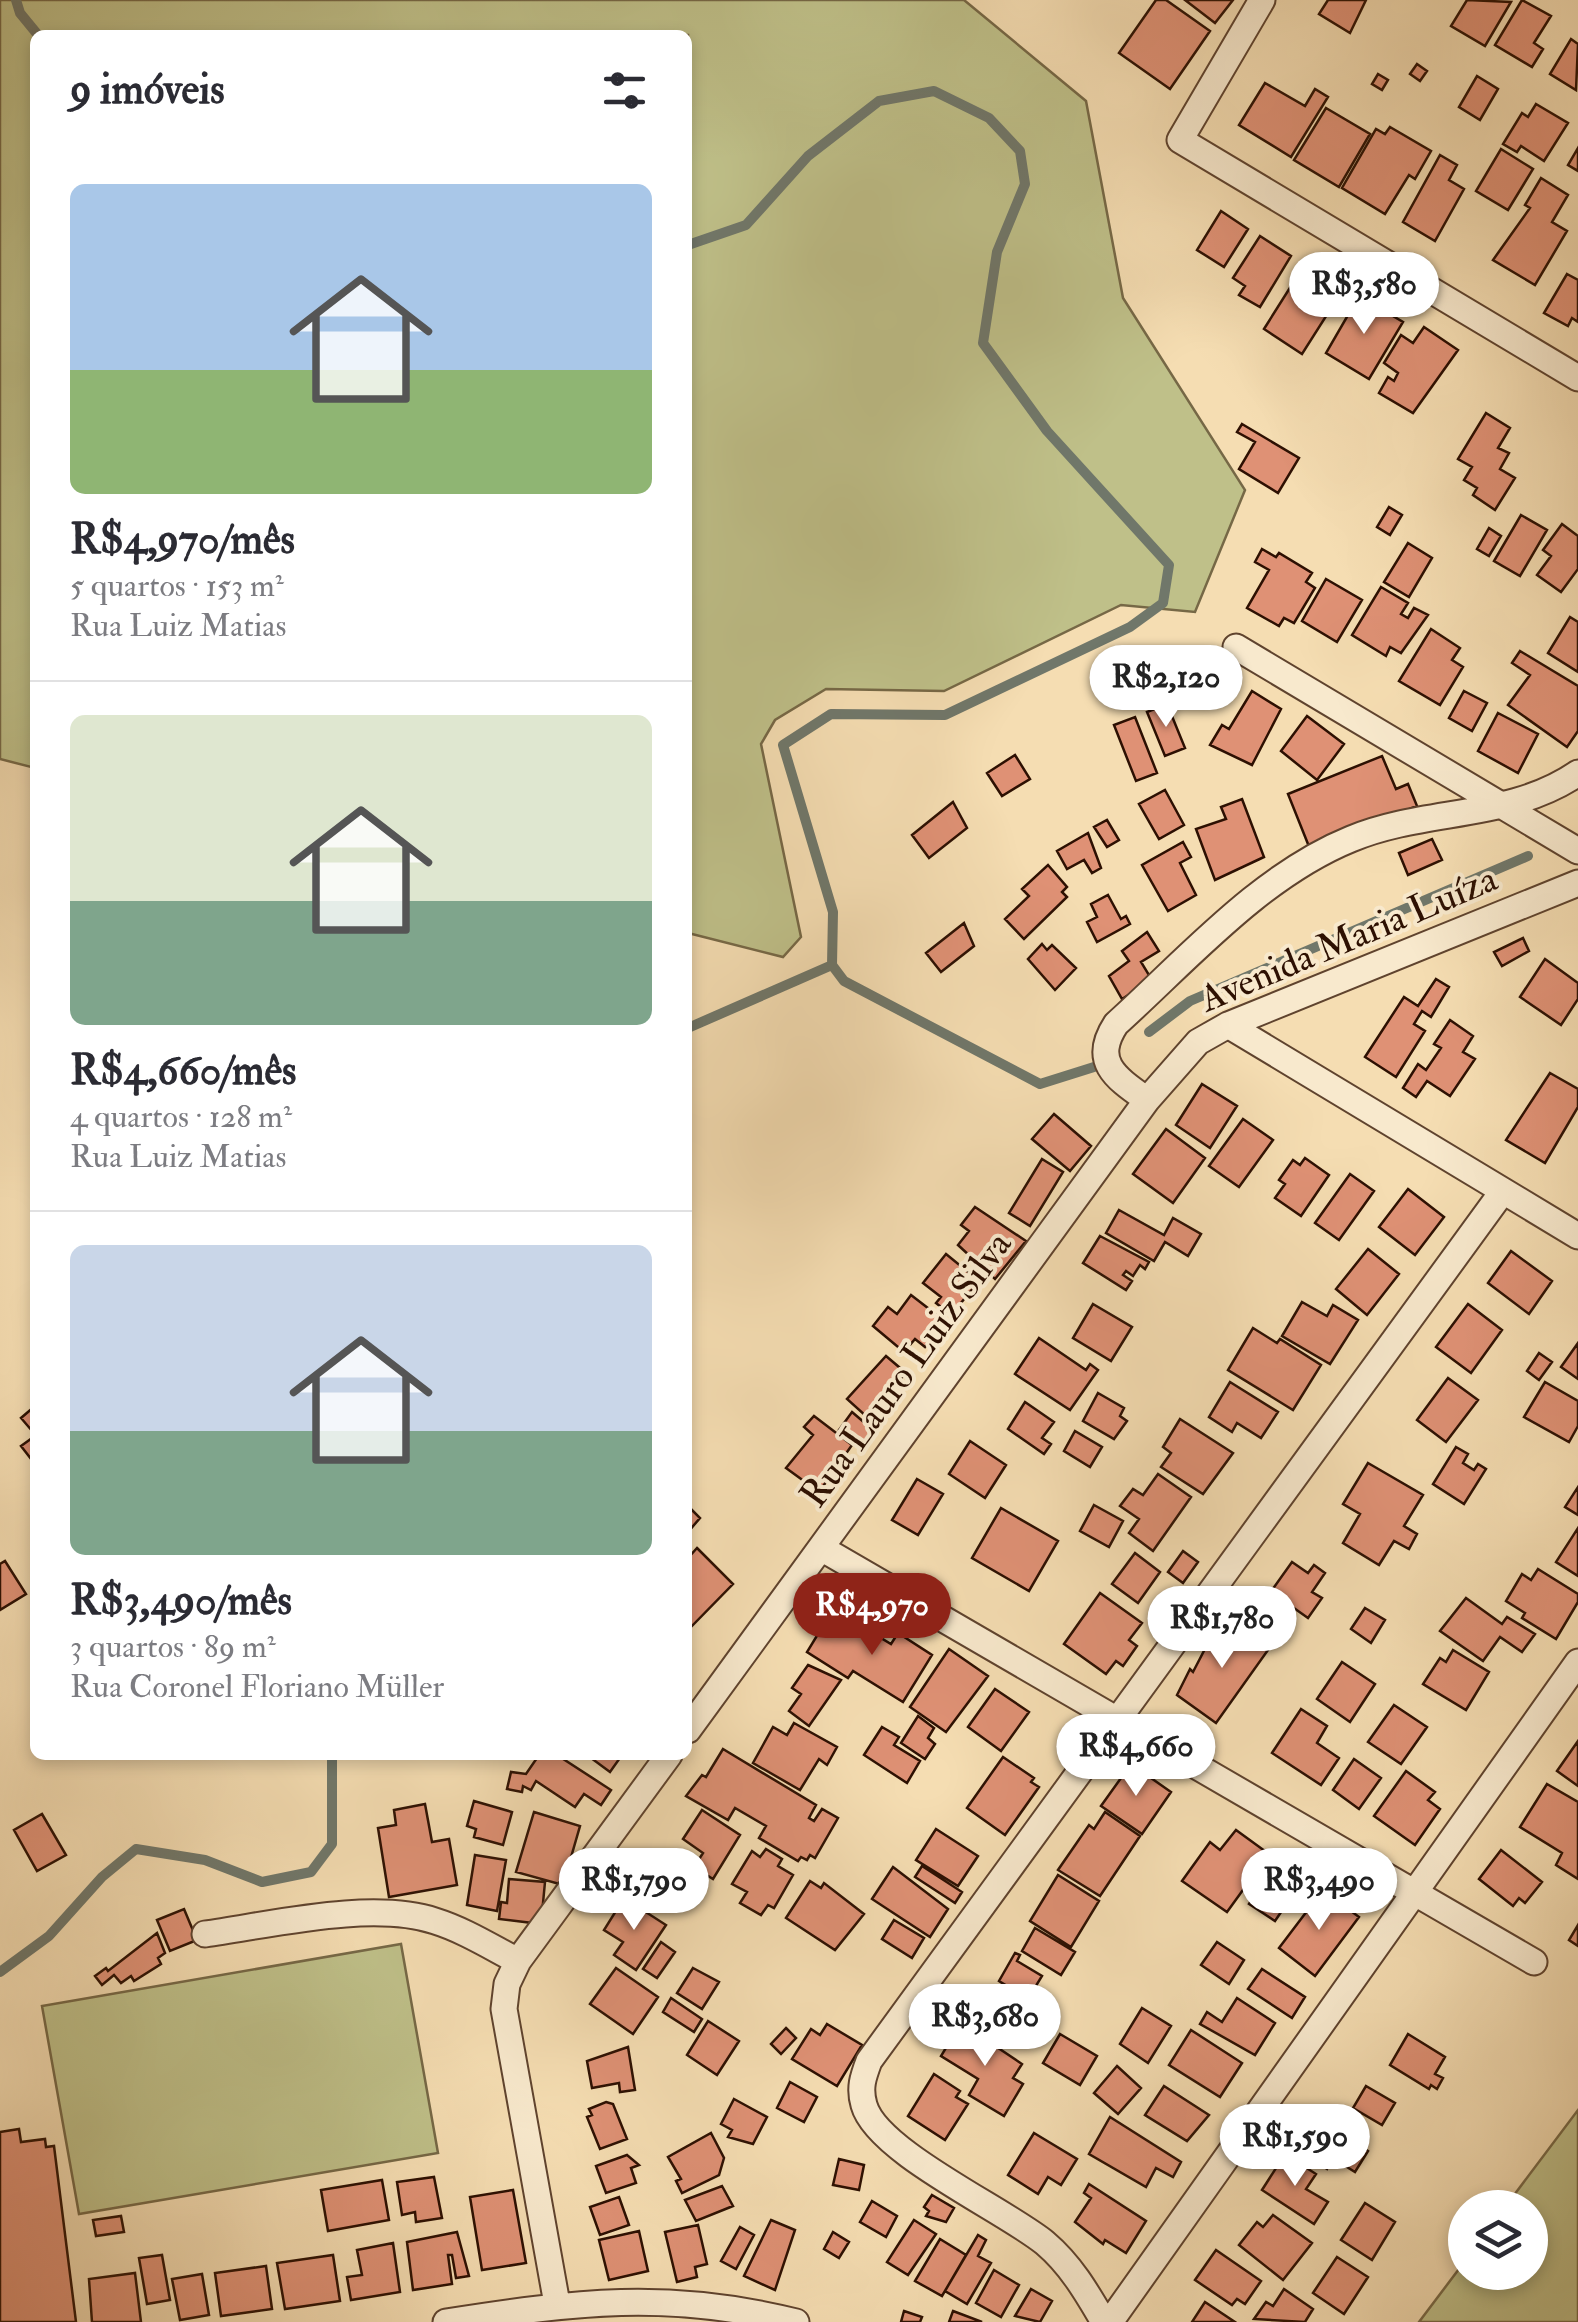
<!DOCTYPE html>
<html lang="pt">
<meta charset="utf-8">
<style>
:root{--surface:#fff;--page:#f2f2f3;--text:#2b2b33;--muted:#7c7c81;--line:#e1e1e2;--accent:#8f2418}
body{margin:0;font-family:"IM FELL Double Pica",serif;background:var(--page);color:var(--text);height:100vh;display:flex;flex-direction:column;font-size:38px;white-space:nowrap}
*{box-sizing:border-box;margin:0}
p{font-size:32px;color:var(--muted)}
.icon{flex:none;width:55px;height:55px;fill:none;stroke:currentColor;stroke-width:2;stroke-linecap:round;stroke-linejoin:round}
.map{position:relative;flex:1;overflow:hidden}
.panel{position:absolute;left:30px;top:30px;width:662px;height:1730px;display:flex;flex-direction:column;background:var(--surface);border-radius:15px;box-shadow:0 5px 15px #0003}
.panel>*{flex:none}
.buttons{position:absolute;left:1448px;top:2190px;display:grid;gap:20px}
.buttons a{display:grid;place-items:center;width:100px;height:100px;border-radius:50%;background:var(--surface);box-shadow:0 5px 15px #0003;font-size:50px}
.price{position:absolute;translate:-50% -85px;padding:0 22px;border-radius:35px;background:#fff;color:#222;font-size:32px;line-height:65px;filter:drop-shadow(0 2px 5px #0008)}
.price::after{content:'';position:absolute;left:50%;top:60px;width:30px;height:22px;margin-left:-15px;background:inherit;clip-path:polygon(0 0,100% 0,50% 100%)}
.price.active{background:var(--accent);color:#fff}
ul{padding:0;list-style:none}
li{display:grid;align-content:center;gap:20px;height:530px;padding:0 40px}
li+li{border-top:2px solid var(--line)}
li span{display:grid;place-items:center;height:310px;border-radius:15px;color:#555}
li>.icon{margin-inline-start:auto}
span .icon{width:180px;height:180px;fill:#fffc;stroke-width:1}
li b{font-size:42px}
h2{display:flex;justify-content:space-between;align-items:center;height:120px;padding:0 40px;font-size:42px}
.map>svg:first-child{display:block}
.green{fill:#bfc089;stroke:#766846;stroke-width:2.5}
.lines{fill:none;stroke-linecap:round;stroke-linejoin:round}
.stream{stroke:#70776a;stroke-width:10}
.building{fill:#df9175;stroke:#2d1002;stroke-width:2.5}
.street-casing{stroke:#5f432e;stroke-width:29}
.street{stroke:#f8e9cd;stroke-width:25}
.labels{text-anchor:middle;stroke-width:8;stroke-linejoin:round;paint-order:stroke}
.street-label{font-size:38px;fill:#2d1002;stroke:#f8e9cd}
</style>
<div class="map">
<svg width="1578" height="2322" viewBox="0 0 1578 2322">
<rect width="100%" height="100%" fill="#f5ddb2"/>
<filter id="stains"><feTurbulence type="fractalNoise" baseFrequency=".002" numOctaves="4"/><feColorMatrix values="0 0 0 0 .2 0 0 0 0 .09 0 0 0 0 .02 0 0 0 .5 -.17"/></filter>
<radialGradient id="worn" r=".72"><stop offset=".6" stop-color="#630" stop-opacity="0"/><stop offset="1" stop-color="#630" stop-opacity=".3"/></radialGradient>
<path class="green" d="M0,0H964L1086,101L1123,298L1245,490L1195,612L1121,605L944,691L826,689L775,720L761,744L801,937L783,957L688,933V35H35V768L0,759Z
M401,1944L438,2153L79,2214L42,2006Z
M1578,2110V2322H1419L1465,2261V2272H1530V2208L1505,2207Z"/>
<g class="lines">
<path class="stream" d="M16,0L20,13L38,35
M688,245L746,225L808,156L879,101L934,91L989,118L1020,151L1025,184L997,252L983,343L1047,431L1169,565L1163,603L1130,627L945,715L831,714L783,745L833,912L832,965L688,1028
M832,965L844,981L1040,1084L1094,1067
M1149,1032L1190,1001L1528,856
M0,1972L49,1936L102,1877L136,1849L205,1860L262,1882L311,1872L332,1844V1755"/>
</g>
<path class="building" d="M1156,0H1166L1210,31L1170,89L1119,53Z
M1185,0H1233L1215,23Z
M1328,0H1366L1350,33L1319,14Z
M1467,0L1511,2L1485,46L1451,26Z
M1522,0L1551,16L1534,43L1543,49L1532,67L1495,45Z
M1571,39L1578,44L1576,90L1550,74Z
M1417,64L1427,71L1420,81L1410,74Z
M1378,74L1388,80L1382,90L1372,84Z
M1477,76L1498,89L1480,120L1459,107Z
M1265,83L1305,106L1315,89L1328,97L1291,157L1239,125Z
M1536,104L1568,123L1544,161L1521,146L1517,152L1503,144L1522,113L1528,117Z
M1326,108L1370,134L1339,187L1294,160Z
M1390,127L1431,151L1415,179L1409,175L1385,214L1342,188L1376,129L1385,134Z
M1578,148V171L1568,165Z
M1501,149L1533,169L1508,210L1476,191Z
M1440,155L1457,165L1449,180L1464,189L1435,241L1403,222Z
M1541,178L1568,195L1552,222L1567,231L1535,285L1493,260L1530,208L1525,205Z
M1221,211L1248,229L1224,267L1197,250Z
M1260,236L1291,256L1260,307L1239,295L1245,286L1233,278Z
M1567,274L1578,280V322L1572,318L1568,326L1544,313Z
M1298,275L1337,299L1302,354L1264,329Z
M1359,296L1403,322L1369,379L1326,353Z
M1424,327L1458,350L1413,413L1379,393L1388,377L1394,381L1398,373L1384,363L1401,335L1413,343Z
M1486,413L1510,428L1498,448L1509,453L1500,469L1515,478L1495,510L1473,495L1477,488L1464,480L1472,467L1458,459Z
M1242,424L1299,458L1278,493L1239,469L1255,442L1237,432Z
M1389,507L1402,515L1390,535L1377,527Z
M1521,515L1547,530L1520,576L1494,561Z
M1562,524L1578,536V569L1561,592L1537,575L1551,556L1543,550Z
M1489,528L1501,536L1489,556L1477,549Z
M1408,543L1432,558L1409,597L1384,582Z
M1262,549L1276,557L1279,553L1312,573L1306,582L1315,588L1294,623L1284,618L1279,626L1247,608L1269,570L1255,562Z
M1326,579L1362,600L1337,642L1302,621Z
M1381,587L1408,603L1401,614L1408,618L1414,608L1428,615L1401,653L1390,647L1386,656L1352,635Z
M1570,617L1578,622V672L1548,653Z
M1431,629L1460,648L1452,660L1463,667L1440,705L1399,681Z
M1520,651L1578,686V731L1567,747L1508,705L1530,675L1512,663Z
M1252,691L1281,709L1252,765L1210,745L1222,725L1229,729Z
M1464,691L1487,703L1472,731L1449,718Z
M1167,704L1185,748L1165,756L1147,712Z
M1498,713L1538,734L1518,773L1478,751Z
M1307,716L1344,744L1317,780L1281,751Z
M1135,717L1157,773L1136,781L1114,725Z
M1015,755L1030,779L1002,796L987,773Z
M1382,756L1396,789L1408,784L1417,806L1310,849L1288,794Z
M1165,790L1184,825L1159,839L1139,804Z
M1242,799L1264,857L1215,880L1196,829L1226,819L1221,807Z
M953,802L967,828L929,858L912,835Z
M1107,820L1119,840L1107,847L1094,827Z
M1088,833L1101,868L1092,873L1084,860L1067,869L1057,851Z
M1432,839L1442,860L1408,875L1399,853Z
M1183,842L1191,857L1180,863L1196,895L1168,911L1142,865Z
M1048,865L1067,887L1062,892L1067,897L1024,939L1005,919L1029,896L1022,889Z
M1108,895L1121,919L1126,916L1130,924L1097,942L1087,922L1097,917L1091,904Z
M964,923L974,946L941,972L926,953Z
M1147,932L1159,951L1141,962L1152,980L1122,999L1109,976L1129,961L1122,951Z
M1523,938L1529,951L1502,966L1494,952Z
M1042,944L1047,950L1052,945L1076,968L1055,990L1028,959Z
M1545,959L1578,983V999L1561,1025L1520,997Z
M1436,979L1449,987L1431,1017L1422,1011L1414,1024L1425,1031L1396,1077L1365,1057L1404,997L1418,1006Z
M1450,1020L1473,1036L1463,1052L1475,1059L1450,1096L1427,1081L1416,1097L1403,1088L1418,1064L1426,1070L1441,1048L1434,1044Z
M1550,1073L1578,1089V1107L1545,1163L1506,1140Z
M1202,1084L1237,1106L1210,1148L1176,1125Z
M1054,1114L1091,1146L1070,1171L1032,1139Z
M1243,1119L1273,1140L1239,1187L1209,1166Z
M1166,1129L1205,1158L1173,1203L1133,1174Z
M1305,1158L1329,1175L1301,1216L1275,1198L1285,1184L1279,1180L1293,1160L1300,1165Z
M1042,1159L1063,1172L1030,1226L1009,1213Z
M1350,1174L1374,1191L1339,1240L1315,1223Z
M1408,1189L1444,1217L1415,1255L1379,1227Z
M975,1207L1026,1241L995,1279L958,1245L969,1231L961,1225Z
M1119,1210L1164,1235L1173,1218L1201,1234L1188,1256L1165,1242L1154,1261L1106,1233Z
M1100,1236L1149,1262L1145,1269L1140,1265L1133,1276L1126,1271L1123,1275L1132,1281L1126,1290L1083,1263Z
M1368,1249L1399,1274L1367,1315L1336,1289Z
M1511,1251L1552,1281L1529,1314L1488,1283Z
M946,1254L979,1281L951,1315L936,1303L941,1297L923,1283Z
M911,1295L946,1322L925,1347L915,1339L904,1352L873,1326L888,1307L897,1314Z
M1302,1302L1327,1316L1333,1305L1358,1320L1330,1364L1282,1336Z
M1093,1304L1132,1327L1111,1361L1073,1338Z
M1468,1304L1502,1330L1471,1373L1436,1347Z
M1253,1328L1277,1343L1280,1339L1321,1365L1293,1410L1228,1370Z
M1039,1338L1086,1370L1090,1364L1098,1370L1070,1410L1015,1374Z
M1578,1343V1379L1561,1367Z
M1539,1353L1552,1362L1539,1380L1527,1371Z
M886,1356L906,1373L867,1417L847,1399Z
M1448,1378L1478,1400L1446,1442L1417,1420Z
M1230,1382L1278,1412L1261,1438L1237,1423L1232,1432L1209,1417Z
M1545,1382L1578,1401V1426L1569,1442L1524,1417Z
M1098,1393L1124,1408L1120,1416L1127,1421L1114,1439L1083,1421Z
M1025,1402L1054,1422L1042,1438L1051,1444L1044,1454L1008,1429Z
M35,1406V1430L33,1432L21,1418Z
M852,1412L873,1430L860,1446L839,1430Z
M814,1416L852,1445L819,1492L786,1468L813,1435L804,1427Z
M1180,1419L1233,1453L1203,1494L1161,1467L1171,1453L1163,1447Z
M1075,1431L1102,1447L1090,1467L1064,1451Z
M35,1436V1464L21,1446Z
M970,1441L1006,1465L985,1498L949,1474Z
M1456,1447L1468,1454L1463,1463L1474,1470L1478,1464L1486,1469L1464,1504L1433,1484Z
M1368,1463L1423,1495L1404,1526L1417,1534L1409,1549L1394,1541L1379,1565L1343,1543L1360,1514L1343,1504Z
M1158,1474L1191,1497L1153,1551L1129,1533L1139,1519L1120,1506L1133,1489L1143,1495Z
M917,1479L943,1494L918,1535L892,1520Z
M1578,1487V1515L1565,1507Z
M1094,1505L1123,1521L1109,1547L1080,1531Z
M688,1506L700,1518L688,1532Z
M1001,1508L1058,1541L1029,1591L972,1558Z
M1578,1528V1576L1556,1562Z
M697,1548L733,1584L688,1630V1558Z
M1183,1551L1198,1562L1183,1583L1168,1572Z
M1135,1553L1160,1572L1138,1603L1112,1584Z
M5,1561L26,1594L0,1610V1564Z
M1292,1562L1308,1573L1314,1565L1325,1573L1312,1592L1322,1598L1308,1618L1284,1601L1281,1606L1267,1597Z
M1538,1569L1578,1594V1602L1556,1639L1522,1618L1525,1613L1506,1601L1522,1574L1531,1580Z
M1100,1593L1142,1623L1129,1640L1137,1646L1123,1666L1116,1661L1106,1674L1064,1644Z
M1466,1598L1502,1624L1507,1617L1535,1634L1522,1652L1500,1637L1483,1661L1440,1631Z
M1365,1608L1385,1620L1371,1643L1351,1629Z
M1232,1618L1268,1650L1216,1723L1177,1695L1190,1669L1193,1672L1206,1647Z
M839,1621L857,1632L861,1626L891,1644L898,1633L932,1655L903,1702L853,1671L848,1678L807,1652L821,1629L830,1635Z
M949,1649L988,1676L946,1732L910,1707Z
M1453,1650L1489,1672L1466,1710L1423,1684L1440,1658L1446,1662Z
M1342,1662L1375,1684L1350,1722L1317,1699Z
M808,1665L841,1680L809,1726L789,1711L801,1694L792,1688Z
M995,1689L1029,1712L1001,1751L968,1727Z
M1394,1705L1427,1727L1401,1764L1368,1742Z
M1301,1709L1327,1726L1317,1743L1339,1758L1321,1785L1272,1753Z
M918,1716L934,1728L928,1738L935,1744L925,1759L901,1743Z
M794,1723L837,1747L827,1765L819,1759L800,1790L753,1763L773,1727L787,1735Z
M882,1727L899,1737L894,1745L920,1761L907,1783L864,1755Z
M1578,1741V1786L1557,1771Z
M723,1749L816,1805L809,1818L814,1821L822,1809L838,1818L815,1858L810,1855L807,1860L801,1857L798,1861L759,1838L766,1826L735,1808L728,1820L686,1796L702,1775L706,1777Z
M539,1755H557L611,1790L601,1805L584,1794L575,1807L536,1781L531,1790L523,1786L522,1792L507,1789L511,1772L526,1774Z
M587,1755H622L610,1772Z
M1003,1757L1034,1778L1031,1782L1039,1787L1005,1835L967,1808Z
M1354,1759L1381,1778L1359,1809L1333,1790Z
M1131,1764L1171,1792L1142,1834L1101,1806Z
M1406,1771L1435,1792L1428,1800L1440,1809L1415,1845L1374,1816Z
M1547,1784L1578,1802V1879L1556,1865L1562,1853L1520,1827Z
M474,1801L512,1812L503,1845L474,1837L476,1829L467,1826Z
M425,1804L432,1842L449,1839L457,1885L389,1897L378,1828L396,1825L394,1810Z
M702,1810L740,1835L713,1879L694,1867L703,1853L683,1839Z
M534,1812L580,1826L563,1885L516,1872Z
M1105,1812L1140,1836L1100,1896L1058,1870L1089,1825L1094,1829Z
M42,1814L66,1855L37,1871L14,1830Z
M936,1829L978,1856L958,1886L916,1860Z
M1236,1830L1269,1854L1227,1912L1182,1881L1210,1842L1220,1850Z
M766,1849L782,1859L778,1866L793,1875L774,1908L768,1905L761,1915L740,1903L747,1892L732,1884L752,1851L760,1857Z
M1501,1850L1542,1882L1525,1903L1519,1898L1513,1906L1479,1879Z
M475,1855L506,1860L497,1911L467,1905Z
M922,1866L962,1892L955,1903L915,1877Z
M893,1867L948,1909L930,1937L872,1899Z
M1058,1875L1099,1901L1071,1947L1030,1921Z
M1268,1875L1294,1893L1275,1921L1249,1904Z
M509,1879L545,1882L541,1924L499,1919L501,1902L507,1903Z
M810,1881L821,1888L824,1883L864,1914L835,1950L786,1918Z
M1323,1890L1359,1917L1315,1976L1279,1948Z
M624,1898L666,1925L636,1970L614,1955L623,1942L604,1930Z
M184,1909L197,1940L170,1951L157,1920Z
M894,1920L924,1938L912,1958L882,1939Z
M1578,1925V1946L1569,1940Z
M1035,1928L1075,1952L1061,1975L1022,1951Z
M157,1933L165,1953L158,1958L161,1964L134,1981L131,1976L121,1983L114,1975L102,1985L95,1976L106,1968L108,1971Z
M661,1942L675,1952L657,1978L643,1969Z
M1217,1942L1244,1960L1229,1984L1201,1965Z
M1015,1953L1020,1955L1017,1961L1042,1976L1028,1999L999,1981Z
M616,1968L658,1997L633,2034L590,2004Z
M693,1968L719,1982L702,2009L677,1993Z
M1262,1969L1305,1997L1292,2018L1248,1989Z
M989,1987L1026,2009L1009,2037L972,2016Z
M671,1998L702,2019L694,2032L663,2012Z
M1237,1998L1275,2023L1255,2055L1200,2024L1207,2012L1222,2022Z
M1142,2008L1171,2026L1148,2063L1120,2044Z
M708,2021L739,2041L717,2075L687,2055Z
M961,2023L1022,2064L1013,2078L1023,2084L1004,2116L969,2095L978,2079L941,2056Z
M827,2024L862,2045L837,2086L792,2059L811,2029L820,2035Z
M786,2028L796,2038L781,2054L771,2044Z
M1191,2030L1242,2063L1220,2097L1169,2065Z
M1060,2034L1097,2056L1080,2085L1043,2063Z
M1408,2034L1445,2057L1435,2074L1443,2078L1437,2089L1431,2085L1429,2089L1390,2065Z
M628,2047L635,2090L620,2092L619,2083L592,2088L587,2061Z
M1117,2066L1141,2088L1118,2114L1094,2093Z
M934,2074L960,2091L956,2097L968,2104L945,2140L908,2116Z
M790,2082L817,2097L804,2122L777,2108Z
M1164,2086L1209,2115L1187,2141L1145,2115Z
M1366,2086L1395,2103L1382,2125L1353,2108Z
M734,2099L767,2117L753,2144L728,2137L732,2130L721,2124Z
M606,2102L613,2104L627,2139L600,2149L587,2117L592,2115L589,2109Z
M1311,2111L1344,2134L1327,2169L1292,2145Z
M1110,2117L1181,2162L1173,2177L1156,2168L1146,2187L1089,2154Z
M19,2129L21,2142L45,2139L46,2147L54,2146L76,2322H0V2132Z
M711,2133L724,2158L719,2175L682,2193L676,2181L681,2179L668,2157Z
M1034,2133L1077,2159L1061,2185L1048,2177L1038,2194L1008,2175Z
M1350,2138L1368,2151L1355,2172L1336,2160Z
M1285,2154L1316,2174L1306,2189L1328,2202L1314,2224L1262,2190Z
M627,2155L639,2165L631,2168L636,2183L606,2193L596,2166Z
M839,2159L864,2165L859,2190L833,2185Z
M434,2177L442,2218L416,2222L415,2212L402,2215L397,2182Z
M382,2180L389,2220L328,2231L321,2190Z
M1089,2184L1146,2221L1126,2253L1105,2240L1103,2244L1075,2222L1091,2198L1084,2193Z
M722,2186L733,2206L696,2221L685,2200Z
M513,2190L526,2263L482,2270L470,2197Z
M932,2195L954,2208L946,2222L926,2216L929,2211L924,2207Z
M619,2197L629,2225L600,2235L590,2207Z
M872,2201L897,2216L886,2237L860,2222Z
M1365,2203L1395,2222L1372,2260L1341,2240Z
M1273,2215L1312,2243L1283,2280L1239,2245L1257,2222L1263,2227Z
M121,2216L124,2232L96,2236L93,2220Z
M771,2220L795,2230L775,2290L744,2276Z
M914,2220L936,2234L908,2275L887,2262Z
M698,2225L707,2264L695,2267L697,2277L677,2282L665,2232Z
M740,2227L754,2235L736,2269L721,2261Z
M639,2231L648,2271L609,2280L599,2240Z
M457,2232L469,2276L456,2278L452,2255H448L452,2284L413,2290L407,2242Z
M833,2232L849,2242L839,2258L824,2249Z
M978,2235L986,2240L978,2256L991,2263L967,2304L945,2291Z
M940,2239L966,2255L942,2296L915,2281Z
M393,2243L400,2292L351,2300L347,2277L362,2275L357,2250Z
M1216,2250L1261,2281L1245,2304L1237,2299L1232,2305L1195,2280Z
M162,2255L170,2300L147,2304L139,2258Z
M333,2255L340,2301L285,2309L277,2263Z
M1337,2257L1368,2277L1344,2314L1313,2293Z
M266,2266L272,2309L221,2316L215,2273Z
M994,2270L1019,2285L1001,2317L976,2303Z
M135,2273L141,2322H92L89,2279Z
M202,2274L209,2315L180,2320L172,2279Z
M1031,2289L1052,2301L1040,2322L1015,2316Z
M1284,2289L1313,2309L1305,2322L1254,2319L1266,2302L1273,2306Z
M1205,2302L1235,2322H1192Z
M904,2311L922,2317L920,2322H901Z
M953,2311L982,2322H949Z"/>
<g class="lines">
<g class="street-casing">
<path id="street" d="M1262,0L1180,140L1578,378
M1236,647L1578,851
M1228,1025L1578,1236
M1147,1100C1116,1078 1091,1062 1116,1024C1188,959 1260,876 1351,839C1425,808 1510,820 1578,773
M821,1548L1534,1962
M688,1730L1147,1100L1198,1042L1228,1025L1578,883
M205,1934C270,1925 372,1900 435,1921C464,1930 491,1947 518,1961
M557,2304L504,2009L507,1984L518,1961L669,1755
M446,2322C574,2302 668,2290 796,2322
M1104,2322C1087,2293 1071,2265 1045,2243C1005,2210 877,2152 864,2105C859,2088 863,2077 869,2061L1503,1191
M1110,2322L1578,1662"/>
</g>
<use href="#street" class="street"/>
</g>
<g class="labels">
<g class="street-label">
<text transform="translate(1348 938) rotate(-23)" y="13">Avenida Maria Luíza</text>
<text transform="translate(905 1369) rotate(-54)" y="13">Rua Lauro Luiz Silva</text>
</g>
</g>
<rect width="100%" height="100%" filter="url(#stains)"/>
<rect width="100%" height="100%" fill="url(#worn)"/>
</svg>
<div class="buttons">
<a><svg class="icon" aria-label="layers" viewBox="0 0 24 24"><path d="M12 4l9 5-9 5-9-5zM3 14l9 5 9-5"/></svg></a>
</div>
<b class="price" style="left:1364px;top:337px">R$3,580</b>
<b class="price" style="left:1166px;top:730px">R$2,120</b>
<b class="price active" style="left:872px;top:1658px">R$4,970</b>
<b class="price" style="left:1222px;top:1671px">R$1,780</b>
<b class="price" style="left:1136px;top:1799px">R$4,660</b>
<b class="price" style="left:634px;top:1933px">R$1,790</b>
<b class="price" style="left:1319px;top:1933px">R$3,490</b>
<b class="price" style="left:985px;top:2069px">R$3,680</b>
<b class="price" style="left:1295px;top:2189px">R$1,590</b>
<section class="panel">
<h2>9 imóveis<svg class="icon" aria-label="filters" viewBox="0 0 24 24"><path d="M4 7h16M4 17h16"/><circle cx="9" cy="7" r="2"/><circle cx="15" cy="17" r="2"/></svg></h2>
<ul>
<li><span style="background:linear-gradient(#a9c7e8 60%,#8fb573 0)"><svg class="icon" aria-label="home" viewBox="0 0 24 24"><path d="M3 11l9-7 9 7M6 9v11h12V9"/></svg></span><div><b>R$4,970/mês</b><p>5 quartos · 153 m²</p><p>Rua Luiz Matias</p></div></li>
<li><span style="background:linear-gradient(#dfe7d0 60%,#7fa58c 0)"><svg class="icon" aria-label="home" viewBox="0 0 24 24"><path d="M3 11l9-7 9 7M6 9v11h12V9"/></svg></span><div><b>R$4,660/mês</b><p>4 quartos · 128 m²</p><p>Rua Luiz Matias</p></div></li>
<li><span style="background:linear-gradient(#c9d6e8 60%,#7fa58c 0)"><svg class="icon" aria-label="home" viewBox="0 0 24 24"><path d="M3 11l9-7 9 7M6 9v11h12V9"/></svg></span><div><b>R$3,490/mês</b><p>3 quartos · 89 m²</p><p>Rua Coronel Floriano Müller</p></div></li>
</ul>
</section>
</div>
